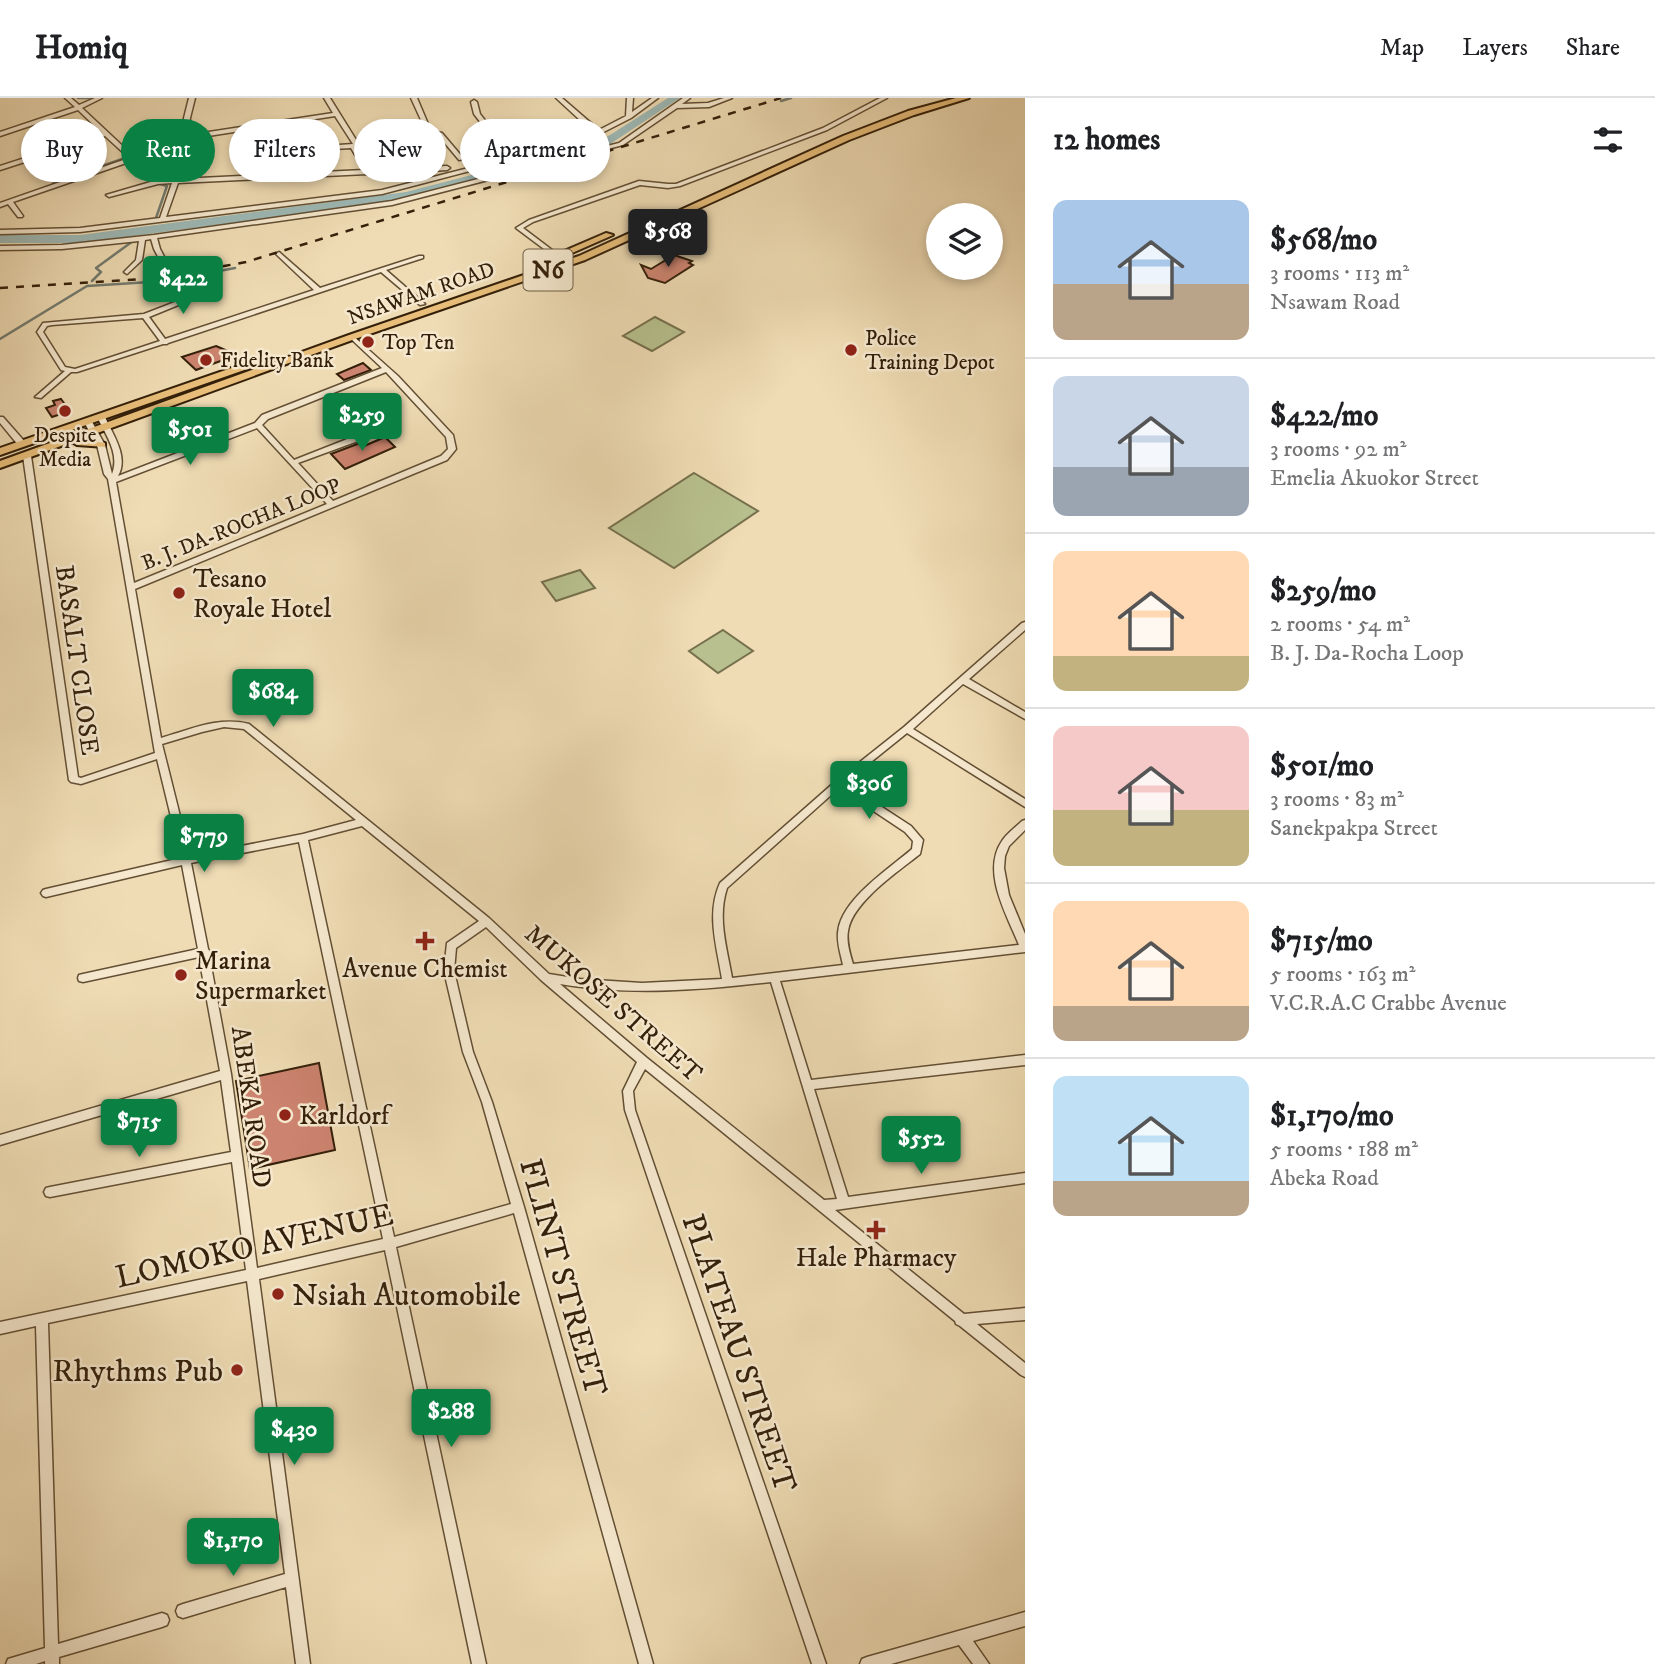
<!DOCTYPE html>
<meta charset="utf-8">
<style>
:root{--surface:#fff;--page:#f2f2f2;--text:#202124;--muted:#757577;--line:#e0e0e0;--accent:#0b8043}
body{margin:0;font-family:"IM FELL DW Pica",serif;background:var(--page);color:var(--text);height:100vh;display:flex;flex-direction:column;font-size:26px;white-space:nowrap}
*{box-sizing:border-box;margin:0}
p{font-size:23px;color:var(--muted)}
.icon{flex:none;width:38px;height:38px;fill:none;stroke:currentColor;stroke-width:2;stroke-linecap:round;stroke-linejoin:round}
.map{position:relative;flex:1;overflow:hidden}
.sheet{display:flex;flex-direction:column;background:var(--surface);width:630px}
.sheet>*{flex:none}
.banner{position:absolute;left:21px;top:21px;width:665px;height:63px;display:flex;gap:14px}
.buttons{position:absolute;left:926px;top:105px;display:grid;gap:14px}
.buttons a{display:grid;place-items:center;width:77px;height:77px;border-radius:50%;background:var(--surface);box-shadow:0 4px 10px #0003;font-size:35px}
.price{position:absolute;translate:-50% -60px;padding:0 16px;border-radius:7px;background:var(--accent);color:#fff;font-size:23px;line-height:46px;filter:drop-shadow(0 2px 4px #0008)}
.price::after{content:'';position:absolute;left:50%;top:42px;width:21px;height:16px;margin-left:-10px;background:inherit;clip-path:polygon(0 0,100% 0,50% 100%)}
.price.selected{background:#222;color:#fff}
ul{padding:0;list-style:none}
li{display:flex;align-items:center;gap:21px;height:175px;padding:0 28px}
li+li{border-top:2px solid var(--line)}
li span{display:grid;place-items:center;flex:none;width:196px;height:140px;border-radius:14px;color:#555}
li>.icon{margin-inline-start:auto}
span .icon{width:84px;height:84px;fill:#fffc;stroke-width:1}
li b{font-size:30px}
h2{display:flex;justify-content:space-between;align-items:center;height:84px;padding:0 28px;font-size:30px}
.chip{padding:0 24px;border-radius:32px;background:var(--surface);box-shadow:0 4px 10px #0003;font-size:24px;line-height:63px}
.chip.selected{background:var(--accent);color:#fff}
header{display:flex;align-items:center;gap:42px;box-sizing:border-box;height:98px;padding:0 35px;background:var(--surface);border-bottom:2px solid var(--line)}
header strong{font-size:33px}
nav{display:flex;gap:38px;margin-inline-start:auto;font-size:24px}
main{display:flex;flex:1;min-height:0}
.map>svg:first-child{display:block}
.green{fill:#b7c08e;stroke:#76704c;stroke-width:2}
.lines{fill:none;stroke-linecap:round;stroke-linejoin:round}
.stream{stroke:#737c71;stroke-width:2.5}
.river{fill:#9db9b6;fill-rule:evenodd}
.building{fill:#cc836f;stroke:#34200a;stroke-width:2}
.minor-casing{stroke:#634f34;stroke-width:3}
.highway-casing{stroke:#34200a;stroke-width:4}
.minor{fill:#f5e8ce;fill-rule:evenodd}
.highway{fill:#e8be7a;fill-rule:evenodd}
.rail{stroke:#34200a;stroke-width:2.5;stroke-dasharray:8 8;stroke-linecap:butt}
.poi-dot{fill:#8f2418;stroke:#f5e8ce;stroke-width:2.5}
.labels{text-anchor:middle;stroke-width:5;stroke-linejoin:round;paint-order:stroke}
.far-street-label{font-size:21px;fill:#34200a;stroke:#f5e8ce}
.far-poi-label{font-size:21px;fill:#34200a;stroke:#f5e8ce;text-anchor:start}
.shield{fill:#f5e8ce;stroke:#6e5c45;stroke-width:2}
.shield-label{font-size:24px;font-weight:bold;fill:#34200a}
.poi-label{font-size:26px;fill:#34200a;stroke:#f5e8ce;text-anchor:start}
.street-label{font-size:26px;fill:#34200a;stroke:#f5e8ce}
.near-street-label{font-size:32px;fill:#34200a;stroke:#f5e8ce}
.near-poi-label{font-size:32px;fill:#34200a;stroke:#f5e8ce;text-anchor:start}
</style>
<header>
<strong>Homiq</strong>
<nav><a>Map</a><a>Layers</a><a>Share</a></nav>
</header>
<main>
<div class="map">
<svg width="1025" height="1566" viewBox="0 0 1025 1566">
<rect width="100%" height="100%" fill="#efdcb4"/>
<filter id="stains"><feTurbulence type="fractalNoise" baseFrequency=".00286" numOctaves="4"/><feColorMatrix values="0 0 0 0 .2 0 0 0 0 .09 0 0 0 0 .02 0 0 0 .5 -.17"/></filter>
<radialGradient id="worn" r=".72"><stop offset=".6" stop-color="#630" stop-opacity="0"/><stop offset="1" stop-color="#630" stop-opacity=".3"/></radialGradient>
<path class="green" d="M655,219L684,234L652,253L623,238Z
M694,375L758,413L674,470L609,430Z
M580,472L595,490L556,503L542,484Z
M723,532L753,553L718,575L689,553Z"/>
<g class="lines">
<path class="stream" d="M78,0H90
M781,3L791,0
M129,63L151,83L167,88L156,120
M53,85L125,60
M134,134V137
M92,183L101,174L96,170L133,143
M0,241L87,188L166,183L235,170"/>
<path class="river" d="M668,0H680L607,48L407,102L80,145H0V137H80L406,94L599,44Z"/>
</g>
<path class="building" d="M674,157L692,163L689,165L693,167L665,185L648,180L641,167L651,171Z
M216,248L237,257L196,272L182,259Z
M363,265L371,272L344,282L337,276Z
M61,301L70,313L52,319L46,310L55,307L53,303Z
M385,339L395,349L345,371L331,356L360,345L364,348Z
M319,965L335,1052L250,1071L236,983Z"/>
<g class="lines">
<g class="minor-casing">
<path id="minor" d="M65,0H71L79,7L95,0H102L82,10L159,82H173L183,51L184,20L189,0H195L190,20L189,37L333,15L324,0H330L358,45L426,33L411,0H417L431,33L442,35L464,61L459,62L438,37L429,36L356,49L370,72L447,68L450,70L447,72L369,77L367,76L178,85L166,119L382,92L508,60L474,16L471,4L474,2L477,4L480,16L513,58L584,40L594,35L556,0H562L599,32L626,18L627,0H633L632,14L652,0H658L631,20L588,42L382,96L80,134L0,136V132L80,130L160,120L172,85L158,86L109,99L106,97L154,83L132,63L13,104L23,118L22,119H18L8,106L0,109V105L129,60L105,38L0,72V68L102,35L78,12L0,38V34L75,9ZM335,18L353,46L268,52C260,47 260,39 258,30ZM253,31L257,47L265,55L351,50L364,72L179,81L189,51V41Z
M683,0H690L682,6L708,5L724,0H732L709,9L677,10L623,47L392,107L157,140L160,151L169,168L185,176L198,195L212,190L215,192L149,219L165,241L314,192L277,157L276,156L279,154L320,190L419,158H423V160L386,172L425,206L420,207L381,174L168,245L167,246H163L77,274H71L41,300L35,299L65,273L61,272L37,234L43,225L144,216L193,197L181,178L164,170L154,151L151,141L145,142L142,162L127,176L124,174L136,162L139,143L62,151L0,152V148L62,147L154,137L392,103L619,45ZM143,220L160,243L75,271L65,269L43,234L47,228L52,227Z
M880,0H887L827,32L680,88L668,90L640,87L533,124L523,130L560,158V160H556L516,130L529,122L639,83L668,86H676L823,30Z
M352,237L398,278L453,337L456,351L447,362L135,491L161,640C190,632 218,618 249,626L489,820L549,876L580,881L642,885L722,881C717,849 706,816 720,785L836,683L904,629L1022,525L1025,524V532L969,581L1025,614V621L963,586L913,631L1025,701V709L907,635L845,685L911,728L923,742L920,756C899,773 852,804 848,833C846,844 850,856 853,866L1019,847C1007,817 981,774 1002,743C1007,735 1015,730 1022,723L1025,722V732L1009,748L1005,758L1004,770L1009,797L1025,836V854L780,883L811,982L1025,957V967L814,991L848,1099L1025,1075V1085L835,1112L964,1216L1025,1210V1222L977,1226L1025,1265V1279L1021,1277L960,1228L956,1226L955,1223L645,971L633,993L635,1012L826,1566H812L625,1012L623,993L637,964L541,882L486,829L456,850L454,873L473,954L492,1004L524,1109L653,1566H639L514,1115L396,1149L486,1566H472L385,1152L259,1181L310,1566H296L286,1489L183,1520L178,1518L176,1513L178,1508L183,1506L285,1476L247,1183L48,1225L58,1546L162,1515L167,1517L169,1522L167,1527L162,1529L59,1559V1566H45V1563L36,1566H6L8,1561L45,1550L36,1228L0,1236V1224L246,1172L232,1064L50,1099L46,1098L44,1094L46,1090L50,1089L231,1054L221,982L0,1047V1037L220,973L199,859L83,884L79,883L78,880L79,877L83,876L198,851L182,767L46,799L43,798L41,795L43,792L46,791L181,760L157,661L81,686L71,684L69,682L23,358L27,356L31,358L78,679L81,680L155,655L108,381L104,376L97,347L84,324L88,322H91L105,347L112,376C120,356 106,337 97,319L101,317L105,319C113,337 129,359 118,378L255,325L262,317L382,270L350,240V238ZM386,274L446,339L448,351L441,358L333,403L298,365L366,340V336H360L294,362L262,327L268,321ZM257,330L327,406L134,485L116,384ZM224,629L244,631L356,722L303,736L190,758L162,646L202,634ZM839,690L905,734L913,743L912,751C889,771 840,802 838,835C837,846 841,857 843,867L732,880C727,850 717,820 727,790ZM362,728L479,823L447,845L444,873L463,954L482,1004L511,1106L394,1139L308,742ZM299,744L383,1141L257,1170L231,976L209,857L210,854L208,851L191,765ZM771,884L837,1101L824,1102L647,960L560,886C630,898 701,892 771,884Z
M0,319H3L25,344V348H19L0,325Z
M1025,1514V1528L973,1543L989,1566H973L959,1547L891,1566H860L862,1561L867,1559Z"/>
</g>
<g class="highway-casing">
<path id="highway" d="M956,0H969L914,17L849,42L585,162L355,241L81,341L105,345V349L77,347L72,344L0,370V363L349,237L579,158L843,38L908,13Z
M606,135L613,137L556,162L548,160Z
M246,265L251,268L250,270L0,357V350Z"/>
</g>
<use href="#minor" class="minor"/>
<use href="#highway" class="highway"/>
<path class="rail" d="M0,190L160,180L246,164L781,0"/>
</g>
<g class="poi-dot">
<circle cx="368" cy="244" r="7"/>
<circle cx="851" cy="252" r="7"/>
<circle cx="206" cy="262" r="7"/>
<circle cx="65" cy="313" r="7"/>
<circle cx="179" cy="495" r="7"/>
<path d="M421.5 832.5h7v7h7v7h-7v7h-7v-7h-7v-7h7z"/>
<circle cx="181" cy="877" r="7"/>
<circle cx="285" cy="1017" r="7"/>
<path d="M872.5 1121.5h7v7h7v7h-7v7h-7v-7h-7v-7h7z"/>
<circle cx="278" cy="1196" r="7"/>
<circle cx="237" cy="1272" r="7"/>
</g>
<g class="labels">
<g class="far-street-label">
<text transform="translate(421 195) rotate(-19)" y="7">NSAWAM ROAD</text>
<text transform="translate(241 426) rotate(-22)" y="7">B. J. DA-ROCHA LOOP</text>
</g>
<g class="far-poi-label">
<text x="865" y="247">Police<tspan x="865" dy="24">Training Depot</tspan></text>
<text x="382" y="251">Top Ten</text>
<text x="220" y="269">Fidelity Bank</text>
<text x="65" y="344" text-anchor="middle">Despite<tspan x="65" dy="24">Media</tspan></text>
</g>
<rect class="shield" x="523.5" y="151.5" width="49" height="41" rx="5"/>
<g class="shield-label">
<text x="548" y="180">N6</text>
</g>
<g class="poi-label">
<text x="193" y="489">Tesano<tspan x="193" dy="30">Royale Hotel</tspan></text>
<text x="195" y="871">Marina<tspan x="195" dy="30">Supermarket</tspan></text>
<text x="425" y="879" text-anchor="middle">Avenue Chemist</text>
<text x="299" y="1026">Karldorf</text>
<text x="876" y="1168" text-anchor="middle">Hale Pharmacy</text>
</g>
<g class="street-label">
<text transform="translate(78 562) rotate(82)" y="9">BASALT CLOSE</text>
<text transform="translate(614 905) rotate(41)" y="9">MUKOSE STREET</text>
<text transform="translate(252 1009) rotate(82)" y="9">ABEKA ROAD</text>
</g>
<g class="near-street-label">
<text transform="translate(254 1147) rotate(-13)" y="11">LOMOKO AVENUE</text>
<text transform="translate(564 1179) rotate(74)" y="11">FLINT STREET</text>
<text transform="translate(740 1255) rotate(71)" y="11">PLATEAU STREET</text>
</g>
<g class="near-poi-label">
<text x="292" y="1207">Nsiah Automobile</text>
<text x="223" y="1283" text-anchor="end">Rhythms Pub</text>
</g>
</g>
<rect width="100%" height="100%" filter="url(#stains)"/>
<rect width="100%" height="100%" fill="url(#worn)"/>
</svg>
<div class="buttons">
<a><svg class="icon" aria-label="layers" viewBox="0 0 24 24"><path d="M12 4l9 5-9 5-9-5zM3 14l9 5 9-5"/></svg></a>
</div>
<b class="price selected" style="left:668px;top:171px">$568</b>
<b class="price" style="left:183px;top:218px">$422</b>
<b class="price" style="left:362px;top:355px">$259</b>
<b class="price" style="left:190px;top:369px">$501</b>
<b class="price" style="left:273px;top:631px">$684</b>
<b class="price" style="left:869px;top:723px">$306</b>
<b class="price" style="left:204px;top:776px">$779</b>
<b class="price" style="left:139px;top:1061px">$715</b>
<b class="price" style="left:921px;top:1078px">$552</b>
<b class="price" style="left:451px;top:1351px">$288</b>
<b class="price" style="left:294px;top:1369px">$430</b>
<b class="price" style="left:233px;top:1480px">$1,170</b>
<div class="banner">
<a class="chip">Buy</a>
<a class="chip selected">Rent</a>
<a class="chip">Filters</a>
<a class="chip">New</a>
<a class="chip">Apartment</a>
</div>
</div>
<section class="sheet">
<h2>12 homes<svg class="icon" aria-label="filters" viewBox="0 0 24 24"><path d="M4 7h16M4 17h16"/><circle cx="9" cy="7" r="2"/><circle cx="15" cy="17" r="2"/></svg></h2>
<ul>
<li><span style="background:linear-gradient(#a9c7e8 60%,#b9a48a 0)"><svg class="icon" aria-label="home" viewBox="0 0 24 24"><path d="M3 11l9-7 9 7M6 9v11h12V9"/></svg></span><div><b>$568/mo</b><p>3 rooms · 113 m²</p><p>Nsawam Road</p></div></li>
<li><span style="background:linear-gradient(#c9d6e8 65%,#9aa5b1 0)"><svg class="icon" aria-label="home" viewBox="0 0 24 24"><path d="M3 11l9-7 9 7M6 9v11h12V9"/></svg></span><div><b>$422/mo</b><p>3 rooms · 92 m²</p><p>Emelia Akuokor Street</p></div></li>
<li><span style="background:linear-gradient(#ffd9b3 75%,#c2b280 0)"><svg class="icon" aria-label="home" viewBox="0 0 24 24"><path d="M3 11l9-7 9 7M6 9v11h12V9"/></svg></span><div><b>$259/mo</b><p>2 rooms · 54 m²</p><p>B. J. Da-Rocha Loop</p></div></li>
<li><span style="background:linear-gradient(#f6c9c9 60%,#c2b280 0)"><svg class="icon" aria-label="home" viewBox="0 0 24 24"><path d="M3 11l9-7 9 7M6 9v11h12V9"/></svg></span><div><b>$501/mo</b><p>3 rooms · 83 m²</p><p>Sanekpakpa Street</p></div></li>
<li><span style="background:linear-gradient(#ffd9b3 75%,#b9a48a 0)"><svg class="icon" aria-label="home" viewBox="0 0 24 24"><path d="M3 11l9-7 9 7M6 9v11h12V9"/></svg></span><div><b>$715/mo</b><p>5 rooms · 163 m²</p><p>V.C.R.A.C Crabbe Avenue</p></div></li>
<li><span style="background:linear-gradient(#bfe0f5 75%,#b9a48a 0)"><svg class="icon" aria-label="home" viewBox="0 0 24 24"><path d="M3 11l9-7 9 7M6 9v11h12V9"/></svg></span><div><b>$1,170/mo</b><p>5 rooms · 188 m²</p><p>Abeka Road</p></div></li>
</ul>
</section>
</main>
